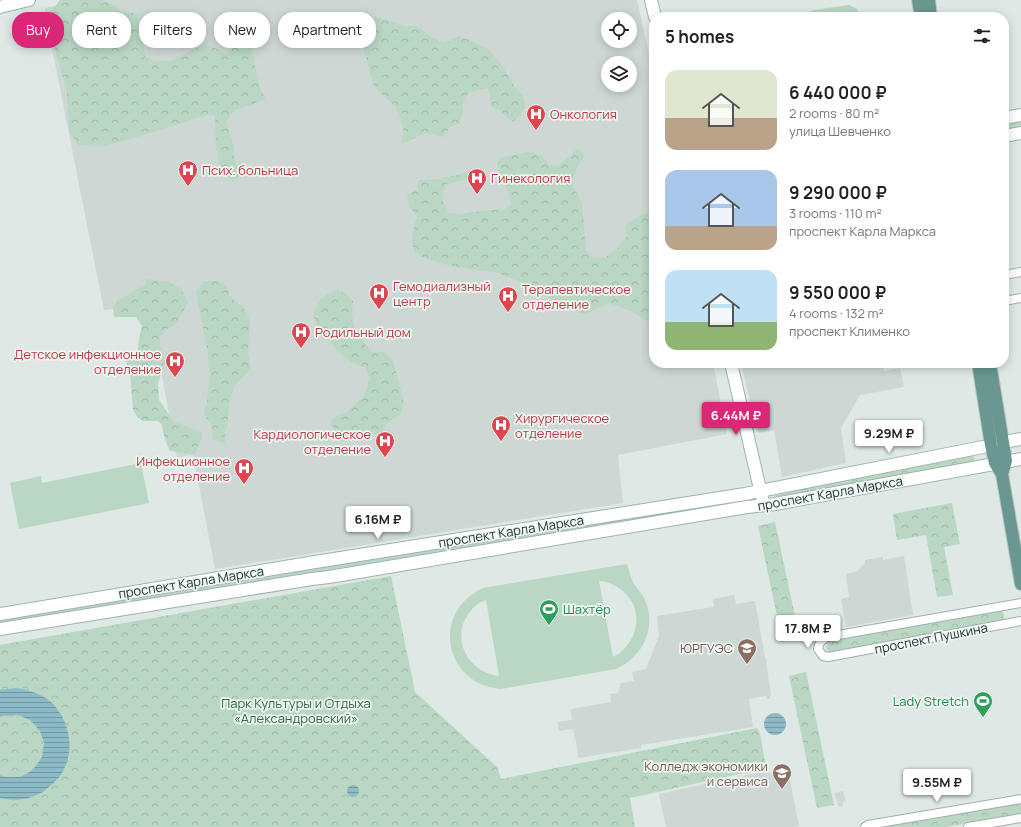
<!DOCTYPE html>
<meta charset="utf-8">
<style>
:root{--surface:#fff;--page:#f2f2f2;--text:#222;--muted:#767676;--accent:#db2777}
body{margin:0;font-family:Manrope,sans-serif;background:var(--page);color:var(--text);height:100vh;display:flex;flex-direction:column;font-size:15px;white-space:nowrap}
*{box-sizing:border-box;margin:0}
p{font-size:13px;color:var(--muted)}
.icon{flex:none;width:22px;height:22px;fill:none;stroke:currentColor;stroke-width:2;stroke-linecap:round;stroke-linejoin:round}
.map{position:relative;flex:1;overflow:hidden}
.panel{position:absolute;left:649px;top:12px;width:360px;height:356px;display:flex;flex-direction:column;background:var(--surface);border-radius:16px;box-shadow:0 2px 10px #0003}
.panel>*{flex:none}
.hud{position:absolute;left:12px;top:12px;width:380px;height:36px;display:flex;gap:8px}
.tools{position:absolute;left:601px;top:12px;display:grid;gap:8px}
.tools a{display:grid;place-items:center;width:36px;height:36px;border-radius:50%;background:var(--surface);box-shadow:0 2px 10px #0003;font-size:20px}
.price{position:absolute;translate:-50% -34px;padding:0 9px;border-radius:4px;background:#fff;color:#222;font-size:13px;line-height:26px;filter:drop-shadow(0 1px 2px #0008)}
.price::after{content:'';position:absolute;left:50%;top:24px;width:12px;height:9px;margin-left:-6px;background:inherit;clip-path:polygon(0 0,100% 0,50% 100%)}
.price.active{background:var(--accent);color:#fff}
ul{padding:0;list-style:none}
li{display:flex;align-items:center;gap:12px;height:100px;padding:0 16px}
li span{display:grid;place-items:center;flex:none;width:112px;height:80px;border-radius:12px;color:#555}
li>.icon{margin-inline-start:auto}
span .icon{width:48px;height:48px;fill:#fffc;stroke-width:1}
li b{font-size:17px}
h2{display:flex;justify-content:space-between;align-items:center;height:48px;padding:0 16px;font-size:17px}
.tag{padding:0 14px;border-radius:16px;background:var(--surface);box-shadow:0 2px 10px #0003;font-size:14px;line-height:36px}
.tag.active{background:var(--accent);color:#fff}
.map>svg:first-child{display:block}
.built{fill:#cdd7d3;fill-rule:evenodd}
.grass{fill:#b9d7c3;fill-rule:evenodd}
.forest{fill:url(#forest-crowns)}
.water{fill:url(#water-rules)}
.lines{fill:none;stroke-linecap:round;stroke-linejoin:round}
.street-casing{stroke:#a2afab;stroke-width:10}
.secondary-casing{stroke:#9fb2ac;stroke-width:14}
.primary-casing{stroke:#bdc3c2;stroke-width:14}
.street{stroke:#fff;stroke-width:8}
.secondary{stroke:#fff;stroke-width:12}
.primary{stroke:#68988f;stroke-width:12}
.labels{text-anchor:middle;stroke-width:3.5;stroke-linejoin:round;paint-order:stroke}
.health-label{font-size:13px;fill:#be3a42;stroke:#eef5f2;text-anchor:start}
.street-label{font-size:13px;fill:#223632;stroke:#eef5f2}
.leisure-label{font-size:13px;fill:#27864d;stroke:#eef5f2;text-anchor:start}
.education-label{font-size:13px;fill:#785e54;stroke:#eef5f2;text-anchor:end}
.park-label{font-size:13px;fill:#31674a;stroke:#eef5f2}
</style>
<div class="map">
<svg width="1021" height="827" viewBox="0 0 1021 827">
<defs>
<pattern id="forest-crowns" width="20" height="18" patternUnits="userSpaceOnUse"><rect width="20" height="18" fill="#b9d7c3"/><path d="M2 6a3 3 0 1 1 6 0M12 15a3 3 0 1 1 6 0" fill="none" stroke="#9fb9a8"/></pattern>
<pattern id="water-rules" width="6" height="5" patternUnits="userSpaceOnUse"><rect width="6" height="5" fill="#8cbac7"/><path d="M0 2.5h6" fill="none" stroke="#7298a2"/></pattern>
</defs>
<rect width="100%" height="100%" fill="#dee8e4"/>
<path class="built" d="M82,0H637L654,75V363H713L727,434L618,455L623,503L215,569L193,454L177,458L149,305L104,310L46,18L45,8ZM608,19H630V41H608ZM608,63H630V85H608Z
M741,363H882L884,371L900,368L904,387L860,395L841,428L846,463L782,477L774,430L758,433Z
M904,556L913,615L846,627L841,599L849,597L846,574L858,571V570L865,563V560L883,557V560Z
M734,595L736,604L755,601L765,658L766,659L767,661L766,662L771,695L770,696V699H767L766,696L749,699L753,727L641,745V748L578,758L576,740H575L573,729L559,731L557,722L572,720L571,709L611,702L610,694L618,693L621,683L634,681L632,672L646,669L659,636L657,616L714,607L713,599Z
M788,770L799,826L793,827H666L659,794L709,783L743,777V776L768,771L771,774H772V773Z
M843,791L846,801L843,802V806L839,807L834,793Z"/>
<path class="grass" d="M659,363H687C678,370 668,371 659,363Z
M141,463L149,503L19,529L10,483L41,476L42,483Z
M743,499L744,503L0,623V619Z
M627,564C629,570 630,576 633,582C636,588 642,593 645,600C657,628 643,657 616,669L501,689C443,684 431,612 483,588ZM599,581C606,581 613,584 619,588C646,606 640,643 613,657ZM486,600L499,676C468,672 450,639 469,613C473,607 479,602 486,600Z"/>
<path class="forest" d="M60,0H102L114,5L122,13L130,12L137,14L146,58L156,62L173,60L198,47L205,44L215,48L226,54L240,42H250L259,85L266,99L234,111L226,121L233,144L235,161L240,175L234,182L222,171L216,150L215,115H206L144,135L104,146L78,145L70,133L66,87L46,18Z
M849,5L857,9L860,17H797L814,10Z
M360,12L373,17L385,19L404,26H417L429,36L444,43L458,36L472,41L490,50L502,66L513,84L524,98L525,108L519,116L513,122L500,111L492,107L488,88L469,92L463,102L462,113L460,123L450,127L443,137L425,133L402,144L403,130L400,116L392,103L380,93L373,84L363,45L354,24L355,16Z
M1021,120V130L1004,133V123Z
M577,149L585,155L577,167L571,181L582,204L586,251L592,257L604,258L616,250L627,236L625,227C633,216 642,216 654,211V321H648L629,310L609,303L587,314L579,313L559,305L536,288L495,272L455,267L426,259L415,253L412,243L413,231L417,216L409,206L407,195L418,190L419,180C436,181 452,176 469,172L470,179L459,181L445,185C442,200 440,200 449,213L459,214L491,210H503L511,205L509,194L502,180L498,169L497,162L502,157L529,152L541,155L550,165L559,166Z
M146,279L169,282L181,289L188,301V303L175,325L165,330L160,337V346L165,361L158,383L159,400L174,422L186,426L202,433L201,440L195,454L191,456L192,454L170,451C166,443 163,435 162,425L158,421H143L137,417L133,410L130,373L125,357L133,353L138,349L139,338L142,326L136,317H114L113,307L119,300L146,284Z
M203,281H218L227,286L230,297L243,307L250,320L248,354L251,369L236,384L232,392L229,405L228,422L225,433L226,444L213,439L212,427L204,413L207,401L210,375L207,348L196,292Z
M337,289L346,294L353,301C352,309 351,318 354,326C356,334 367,346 372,352H384L393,360L404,403L401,414L387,423L382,432L365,437L351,439L340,442L331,423L332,419L338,415L346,413L363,397L367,389L369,378L365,367L352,363L342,355L319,330L313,316C318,299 322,297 337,289Z
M974,454L975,463L776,500L775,492Z
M952,503L960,544L944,547L953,595L937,597L926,535L897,540L893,514Z
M775,522L798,631L781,635L758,526Z
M391,576L415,692L497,767L501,779L757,728L760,733L766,768L630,798L635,827H0V645Z
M1002,608L1005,623L830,654L826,648L828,642Z
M806,672L834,805L817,808L789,676Z
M1021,803V814L946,827H884Z"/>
<path class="water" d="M16,688C28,690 40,693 50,701C71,720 76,753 60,776C57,780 52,784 49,787C36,799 17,802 0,798V775L4,777H20L33,770L42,757L44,743L40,731L30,720L18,715L2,716L0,717V690Z
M764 724a11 11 0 1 1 22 0a11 11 0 1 1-22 0Z
M347 791a6 6 0 1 1 12 0a6 6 0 1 1-12 0Z"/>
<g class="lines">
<g class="street-casing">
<path id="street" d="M1004,275L1021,272
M1004,301L1021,298
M1021,603L827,637C821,641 819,642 818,649L823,656L828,657L1021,621
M865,827L868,825L1021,799
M968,827L1021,818"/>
</g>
<g class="secondary-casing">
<path id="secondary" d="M651,0L655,17
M0,7L29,0
M1004,118L1021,115
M1004,136L1021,133
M731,363L762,498
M0,614L309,563L745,494L983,447L1003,442L1021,439
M0,629L312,579L329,577L747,507L775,504L1021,459"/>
</g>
<g class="primary-casing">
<path id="primary" d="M918,0L921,17
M929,0L931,17
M978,363L991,445L995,463L1002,474L1021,584
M990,363L1006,461L1002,474"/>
</g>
<use href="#street" class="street"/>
<use href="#secondary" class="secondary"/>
<use href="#primary" class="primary"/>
</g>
<defs>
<g id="hospital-pin" transform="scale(1)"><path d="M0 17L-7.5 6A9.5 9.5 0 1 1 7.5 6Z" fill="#e0444e" stroke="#eef5f2"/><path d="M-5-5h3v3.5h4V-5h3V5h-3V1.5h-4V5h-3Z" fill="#fff"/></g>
<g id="stadium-pin" transform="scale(1)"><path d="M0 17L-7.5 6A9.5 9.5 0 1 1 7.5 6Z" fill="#2e9e5b" stroke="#eef5f2"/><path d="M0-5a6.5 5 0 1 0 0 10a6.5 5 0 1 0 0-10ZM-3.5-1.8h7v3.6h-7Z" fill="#fff"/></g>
<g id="university-pin" transform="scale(1)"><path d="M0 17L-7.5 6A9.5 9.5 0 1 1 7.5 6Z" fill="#8d6e63" stroke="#eef5f2"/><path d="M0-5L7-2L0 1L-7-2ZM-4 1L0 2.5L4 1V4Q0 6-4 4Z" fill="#fff"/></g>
</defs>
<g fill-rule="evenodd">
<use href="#hospital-pin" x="536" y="114"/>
<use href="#hospital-pin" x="188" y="170"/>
<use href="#hospital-pin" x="477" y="178"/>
<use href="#hospital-pin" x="379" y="293"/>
<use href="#hospital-pin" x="508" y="296"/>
<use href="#hospital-pin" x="301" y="332"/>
<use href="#hospital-pin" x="175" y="361"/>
<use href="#hospital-pin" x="501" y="425"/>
<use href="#hospital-pin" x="385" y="441"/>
<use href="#hospital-pin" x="244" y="468"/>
<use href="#stadium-pin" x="549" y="609"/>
<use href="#university-pin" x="747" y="648"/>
<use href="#stadium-pin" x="983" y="701"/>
<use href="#university-pin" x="782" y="773"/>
</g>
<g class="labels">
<g class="health-label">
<text x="550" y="119">Онкология</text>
<text x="202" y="175">Псих. больница</text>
<text x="491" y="183">Гинекология</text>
<text x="393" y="291">Гемодиализный<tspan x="393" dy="15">центр</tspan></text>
<text x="522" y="294">Терапевтическое<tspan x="522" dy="15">отделение</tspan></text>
<text x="315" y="337">Родильный дом</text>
<text x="161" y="359" text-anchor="end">Детское инфекционное<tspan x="161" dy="15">отделение</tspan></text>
<text x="515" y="423">Хирургическое<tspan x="515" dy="15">отделение</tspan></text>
<text x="371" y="439" text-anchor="end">Кардиологическое<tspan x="371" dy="15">отделение</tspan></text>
<text x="230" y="466" text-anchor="end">Инфекционное<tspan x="230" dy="15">отделение</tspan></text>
</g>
<g class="street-label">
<text transform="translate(830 493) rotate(-10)" y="5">проспект Карла Маркса</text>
<text transform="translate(511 531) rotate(-9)" y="5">проспект Карла Маркса</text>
<text transform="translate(191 582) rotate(-9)" y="5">проспект Карла Маркса</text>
<text transform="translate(931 638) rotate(-11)" y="5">проспект Пушкина</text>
</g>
<g class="leisure-label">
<text x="563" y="614">Шахтёр</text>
<text x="969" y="706" text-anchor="end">Lady Stretch</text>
</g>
<g class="education-label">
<text x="733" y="653">ЮРГУЭС</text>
<text x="768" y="771">Колледж экономики<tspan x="768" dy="15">и сервиса</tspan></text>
</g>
<g class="park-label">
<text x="296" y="708">Парк Культуры и Отдыха<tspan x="296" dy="15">«Александровский»</tspan></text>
</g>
</g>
</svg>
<div class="tools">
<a><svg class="icon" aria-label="locate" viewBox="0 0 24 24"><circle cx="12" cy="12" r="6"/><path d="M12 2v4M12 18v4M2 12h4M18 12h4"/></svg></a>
<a><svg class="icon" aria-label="layers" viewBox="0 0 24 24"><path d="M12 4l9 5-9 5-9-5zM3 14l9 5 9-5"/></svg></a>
</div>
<b class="price active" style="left:736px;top:436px">6.44M ₽</b>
<b class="price" style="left:889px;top:454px">9.29M ₽</b>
<b class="price" style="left:378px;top:540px">6.16M ₽</b>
<b class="price" style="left:808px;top:649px">17.8M ₽</b>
<b class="price" style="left:937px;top:803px">9.55M ₽</b>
<div class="hud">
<a class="tag active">Buy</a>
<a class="tag">Rent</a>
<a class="tag">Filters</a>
<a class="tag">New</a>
<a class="tag">Apartment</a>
</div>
<section class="panel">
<h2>5 homes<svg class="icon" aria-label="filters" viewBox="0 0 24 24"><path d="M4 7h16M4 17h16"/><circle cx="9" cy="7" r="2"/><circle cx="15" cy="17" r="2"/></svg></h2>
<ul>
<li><span style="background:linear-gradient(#dfe7d0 60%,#b9a48a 0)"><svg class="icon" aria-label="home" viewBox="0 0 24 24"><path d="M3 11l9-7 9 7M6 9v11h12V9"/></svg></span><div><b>6 440 000 ₽</b><p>2 rooms · 80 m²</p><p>улица Шевченко</p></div></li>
<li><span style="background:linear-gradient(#a9c7e8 70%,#b9a48a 0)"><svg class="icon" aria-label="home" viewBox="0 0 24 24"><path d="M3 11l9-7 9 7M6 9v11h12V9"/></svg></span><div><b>9 290 000 ₽</b><p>3 rooms · 110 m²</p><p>проспект Карла Маркса</p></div></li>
<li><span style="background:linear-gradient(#bfe0f5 65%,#8fb573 0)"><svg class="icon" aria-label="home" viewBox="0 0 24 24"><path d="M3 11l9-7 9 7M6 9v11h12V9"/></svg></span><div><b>9 550 000 ₽</b><p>4 rooms · 132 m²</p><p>проспект Клименко</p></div></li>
</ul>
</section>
</div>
